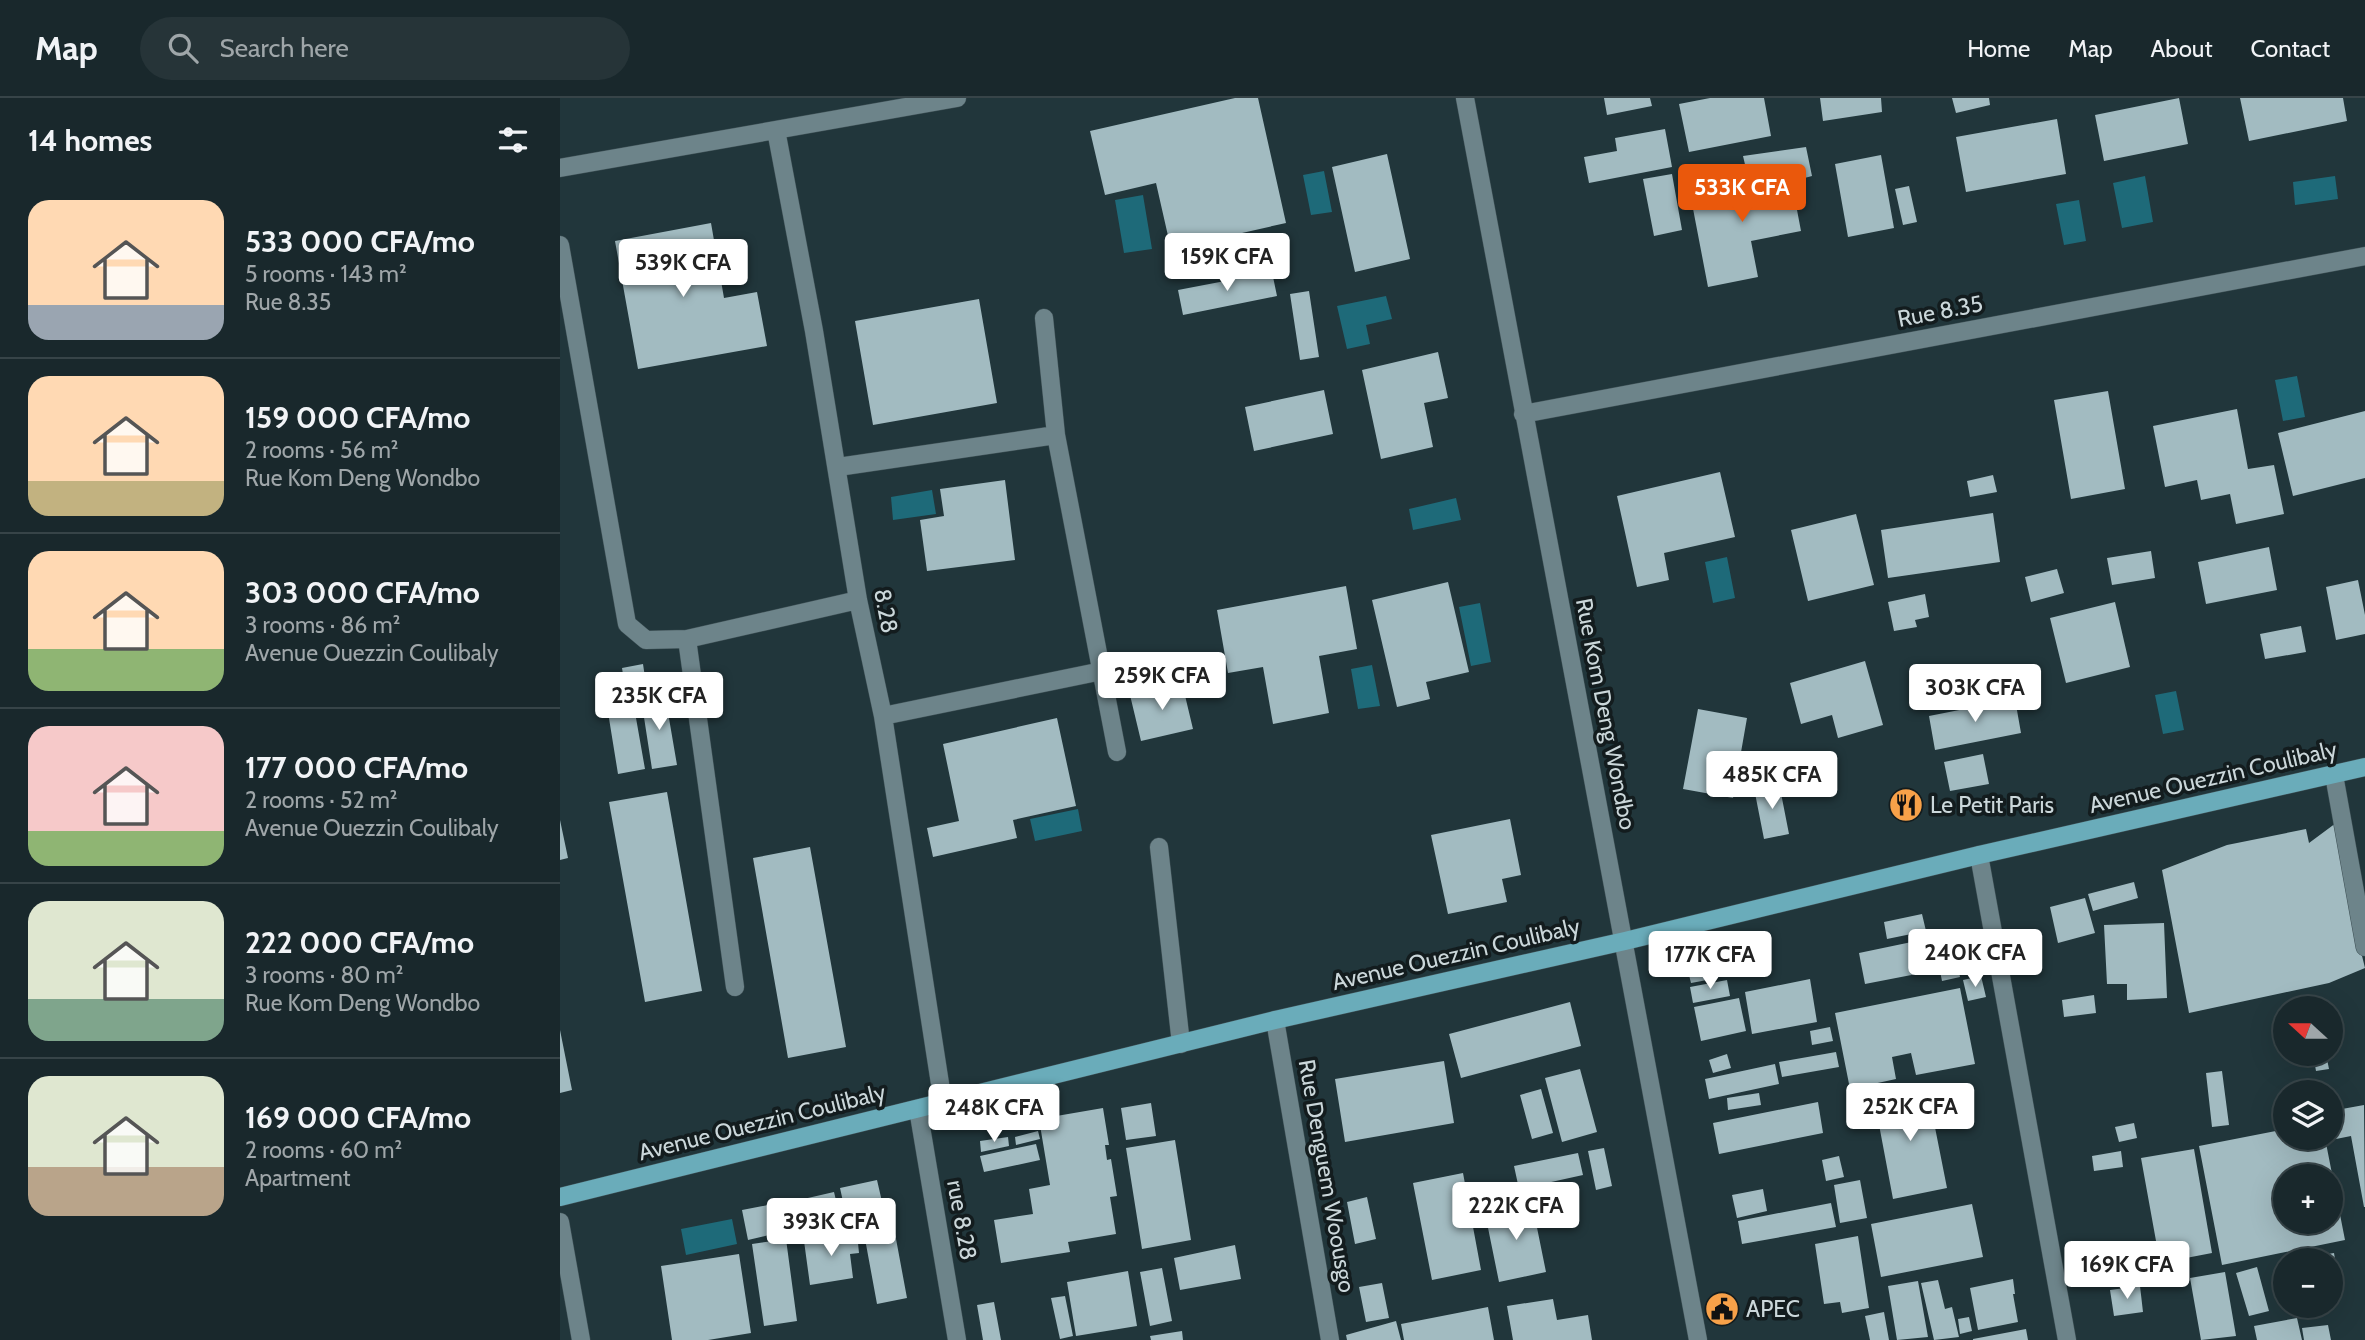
<!DOCTYPE html>
<meta charset="utf-8">
<style>
:root{--surface:#19282c;--page:#263438;--text:#f1f3f6;--muted:#9fa6a9;--line:#374448;--accent:#ea580c}
body{margin:0;font-family:Cabin,sans-serif;background:var(--page);color:var(--text);height:100vh;display:flex;flex-direction:column;font-size:26px;white-space:nowrap}
*{box-sizing:border-box;margin:0}
p{font-size:23px;color:var(--muted)}
.icon{flex:none;width:38px;height:38px;fill:none;stroke:currentColor;stroke-width:2;stroke-linecap:round;stroke-linejoin:round}
.map{position:relative;flex:1;overflow:hidden}
.sheet{display:flex;flex-direction:column;background:var(--surface);width:560px}
.sheet>*{flex:none}
.needle{width:46px;rotate:291deg}
.buttons{position:absolute;left:1713px;top:898px;display:grid;gap:14px}
.buttons a{display:grid;place-items:center;width:70px;height:70px;border-radius:50%;background:var(--surface);box-shadow:0 7px 28px #0002,0 0 0 2px var(--line);font-size:35px}
.price{position:absolute;translate:-50% -60px;padding:0 16px;border-radius:7px;background:#fff;color:#222;font-size:23px;line-height:46px;filter:drop-shadow(0 2px 4px #0008)}
.price::after{content:'';position:absolute;left:50%;top:42px;width:21px;height:16px;margin-left:-10px;background:inherit;clip-path:polygon(0 0,100% 0,50% 100%)}
.price.on{background:var(--accent);color:#fff}
ul{padding:0;list-style:none}
li{display:flex;align-items:center;gap:21px;height:175px;padding:0 28px}
li+li{border-top:2px solid var(--line)}
li span{display:grid;place-items:center;flex:none;width:196px;height:140px;border-radius:21px;color:#555}
li>.icon{margin-inline-start:auto}
span .icon{width:84px;height:84px;fill:#fffc;stroke-width:1}
li b{font-size:30px}
h2{display:flex;justify-content:space-between;align-items:center;height:84px;padding:0 28px;font-size:30px}
header{display:flex;align-items:center;gap:42px;box-sizing:border-box;height:98px;padding:0 35px;background:var(--surface);border-bottom:2px solid var(--line)}
header strong{font-size:33px}
nav{display:flex;gap:38px;margin-inline-start:auto;font-size:24px}
.search{width:490px;height:63px;background:var(--page);display:flex;align-items:center;gap:18px;box-sizing:border-box;padding:0 24px;border-radius:38px;color:var(--muted);font-size:26px}
main{display:flex;flex:1;min-height:0}
.map>svg:first-child{display:block}
.water{fill:#1e6a79}
.building{fill:#a2bbc1;fill-rule:evenodd}
.lines{fill:none;stroke-linecap:round;stroke-linejoin:round}
.minor-casing{stroke:#3f5156;stroke-width:19}
.major-casing{stroke:#3f5156;stroke-width:19}
.minor{stroke:#6d848a;stroke-width:18}
.major{stroke:#6aacba;stroke-width:18}
.labels{text-anchor:middle;stroke-width:7;stroke-linejoin:round;paint-order:stroke}
.street-label{font-size:23px;fill:#cbd7da;stroke:#131c1e}
.poi-label{font-size:23px;fill:#cbd7da;stroke:#131c1e;text-anchor:start}
</style>
<header>
<strong>Map</strong>
<div class="search"><svg class="icon" aria-label="search" viewBox="0 0 24 24"><circle cx="10" cy="10" r="6"/><path d="M15 15l6 6"/></svg>Search here</div>
<nav><a>Home</a><a>Map</a><a>About</a><a>Contact</a></nav>
</header>
<main>
<section class="sheet">
<h2>14 homes<svg class="icon" aria-label="filters" viewBox="0 0 24 24"><path d="M4 7h16M4 17h16"/><circle cx="9" cy="7" r="2"/><circle cx="15" cy="17" r="2"/></svg></h2>
<ul>
<li><span style="background:linear-gradient(#ffd9b3 75%,#9aa5b1 0)"><svg class="icon" aria-label="home" viewBox="0 0 24 24"><path d="M3 11l9-7 9 7M6 9v11h12V9"/></svg></span><div><b>533 000 CFA/mo</b><p>5 rooms · 143 m²</p><p>Rue 8.35</p></div></li>
<li><span style="background:linear-gradient(#ffd9b3 75%,#c2b280 0)"><svg class="icon" aria-label="home" viewBox="0 0 24 24"><path d="M3 11l9-7 9 7M6 9v11h12V9"/></svg></span><div><b>159 000 CFA/mo</b><p>2 rooms · 56 m²</p><p>Rue Kom Deng Wondbo</p></div></li>
<li><span style="background:linear-gradient(#ffd9b3 70%,#8fb573 0)"><svg class="icon" aria-label="home" viewBox="0 0 24 24"><path d="M3 11l9-7 9 7M6 9v11h12V9"/></svg></span><div><b>303 000 CFA/mo</b><p>3 rooms · 86 m²</p><p>Avenue Ouezzin Coulibaly</p></div></li>
<li><span style="background:linear-gradient(#f6c9c9 75%,#8fb573 0)"><svg class="icon" aria-label="home" viewBox="0 0 24 24"><path d="M3 11l9-7 9 7M6 9v11h12V9"/></svg></span><div><b>177 000 CFA/mo</b><p>2 rooms · 52 m²</p><p>Avenue Ouezzin Coulibaly</p></div></li>
<li><span style="background:linear-gradient(#dfe7d0 70%,#7fa58c 0)"><svg class="icon" aria-label="home" viewBox="0 0 24 24"><path d="M3 11l9-7 9 7M6 9v11h12V9"/></svg></span><div><b>222 000 CFA/mo</b><p>3 rooms · 80 m²</p><p>Rue Kom Deng Wondbo</p></div></li>
<li><span style="background:linear-gradient(#dfe7d0 65%,#b9a48a 0)"><svg class="icon" aria-label="home" viewBox="0 0 24 24"><path d="M3 11l9-7 9 7M6 9v11h12V9"/></svg></span><div><b>169 000 CFA/mo</b><p>2 rooms · 60 m²</p><p>Apartment</p></div></li>
</ul>
</section>
<div class="map">
<svg width="1805" height="1242" viewBox="0 0 1805 1242">
<rect width="100%" height="100%" fill="#21363b"/>
<path class="water" d="M764,73L772,114L751,117L743,77Z
M1585,78L1593,124L1562,130L1553,85Z
M1775,78L1778,101L1735,107L1733,84Z
M583,97L592,151L564,155L555,102Z
M1519,102L1526,143L1504,147L1496,106Z
M826,198L832,221L806,227L810,246L787,251L777,208Z
M1737,278L1745,319L1723,323L1715,282Z
M372,392L376,416L333,422L331,399Z
M896,400L901,422L853,432L849,411Z
M1167,459L1175,500L1153,505L1145,464Z
M920,505L931,564L911,568L899,509Z
M812,567L820,608L798,611L791,571Z
M1616,593L1624,632L1603,636L1595,597Z
M518,711L522,733L475,743L470,721Z
M172,1121L177,1146L126,1157L121,1131Z"/>
<path class="building" d="M675,0H698L726,125L611,151L596,85L545,97L530,33Z
M1044,0H1090L1092,8L1047,17Z
M1150,0H1204L1211,38L1129,54L1119,6Z
M1260,0H1321L1322,14L1263,23Z
M1392,0H1429L1430,7L1396,15Z
M1619,0L1628,46L1544,63L1535,17Z
M1680,0H1783L1787,23L1689,43Z
M1497,21L1506,76L1406,94L1396,39Z
M1105,31L1112,69L1029,85L1024,59L1057,53L1055,40Z
M1246,49L1252,78L1237,82L1233,70L1188,79L1183,58Z
M827,56L850,161L795,174L772,69Z
M1321,57L1334,130L1288,139L1275,66Z
M1230,75L1241,133L1191,143L1198,179L1148,189L1130,95Z
M1112,76L1122,132L1094,138L1083,81Z
M1349,88L1357,124L1343,127L1335,91Z
M151,125L164,200L197,194L207,248L78,271L55,143Z
M712,174L717,198L623,217L618,192Z
M749,193L759,259L740,262L730,196Z
M419,201L437,305L313,327L295,223Z
M878,254L888,300L864,305L873,349L821,361L802,272Z
M764,292L773,336L694,353L685,309Z
M1548,293L1565,391L1511,401L1494,302Z
M1677,311L1688,371L1714,367L1724,416L1676,426L1670,396L1641,402L1637,382L1605,389L1593,328Z
M1805,313V380L1733,398L1718,335Z
M1160,374L1175,439L1104,455L1109,482L1077,489L1057,398Z
M1433,377L1437,394L1410,399L1407,383Z
M445,382L455,462L367,473L360,422L384,418L380,391Z
M1433,415L1440,464L1328,480L1321,432Z
M1296,416L1314,487L1248,503L1231,432Z
M1709,449L1717,492L1646,506L1638,464Z
M1591,453L1595,480L1552,487L1547,460Z
M1497,471L1504,495L1471,504L1465,479Z
M1798,482L1805,517V536L1776,542L1766,489Z
M888,484L909,574L866,584L870,601L837,609L812,502Z
M786,488L797,551L759,558L769,615L713,626L703,569L668,575L657,512Z
M1365,496L1369,519L1355,522L1357,529L1334,533L1328,504Z
M1555,504L1570,569L1506,585L1490,520Z
M1741,528L1746,554L1705,561L1700,536Z
M1305,563L1323,627L1278,640L1272,617L1241,626L1230,585Z
M83,566L86,586L65,589L62,570Z
M622,585L633,631L581,643L570,597Z
M105,597L117,667L92,671L81,600Z
M1455,601L1461,635L1375,652L1369,618Z
M73,603L85,671L58,676L47,608Z
M1138,611L1187,620L1173,700L1123,691Z
M497,620L516,708L453,722L457,740L373,759L367,730L399,723L383,646Z
M1423,656L1429,686L1390,693L1384,664Z
M1219,685L1229,736L1204,741L1194,690Z
M107,694L142,893L85,904L49,704Z
M950,721L961,777L942,781L947,804L888,816L871,737Z
M0,722L8,760L0,762Z
M1776,725L1793,821L1805,870L1769,885L1629,915L1602,772L1667,747L1746,731L1749,745Z
M250,749L286,949L228,960L193,760Z
M1574,784L1578,800L1533,813L1528,796Z
M1525,800L1535,835L1498,845L1490,809Z
M1362,816L1366,833L1327,841L1324,824Z
M1604,825L1607,900L1567,902V886H1547L1544,827Z
M1391,835L1400,879L1382,883L1373,838Z
M1366,841L1372,873L1305,886L1299,855Z
M1177,863L1180,873L1165,878L1162,867Z
M1155,867L1158,880L1131,885L1128,873Z
M1421,878L1426,899L1408,903L1403,882Z
M1250,881L1257,924L1192,936L1185,894Z
M1167,882L1170,898L1133,905L1130,889Z
M1400,890L1415,966L1356,977L1351,955L1332,959L1336,981L1290,991L1275,915Z
M1534,897L1536,915L1504,919L1502,902Z
M1179,900L1186,933L1141,943L1134,909Z
M1010,904L1021,948L901,980L889,936Z
M1270,929L1273,943L1252,947L1250,933Z
M0,932L12,992L0,995Z
M1276,954L1279,969L1222,979L1219,964Z
M1167,956L1171,970L1153,975L1149,962Z
M1753,956H1766L1769,971L1756,973Z
M884,963L894,1025L785,1044L775,981Z
M1215,966L1219,986L1149,1001L1145,981Z
M1020,971L1037,1034L1002,1044L985,980Z
M1662,973L1669,1027L1652,1029L1646,975Z
M1367,989L1387,1090L1333,1101L1314,1000Z
M981,991L993,1035L972,1041L960,997Z
M1199,995L1201,1007L1168,1012L1167,1000Z
M1258,1004L1263,1035L1159,1056L1153,1025Z
M591,1005L596,1038L566,1042L561,1010Z
M1804,1007L1805,1109H1804L1791,1038L1771,1042V1013Z
M543,1010L549,1047H545L547,1062L551,1061L557,1098L550,1099L556,1136L508,1144L510,1154L441,1165L434,1122L473,1116L469,1091L490,1087L479,1021Z
M1574,1025L1577,1040L1559,1044L1555,1029Z
M1726,1031V1040H1765L1785,1142L1662,1167L1639,1048ZM1726,1078H1771V1124H1726Z
M478,1033L480,1041L456,1047L455,1039Z
M448,1039L449,1048L421,1054L420,1043Z
M615,1042L631,1142L582,1151L566,1050Z
M476,1046L480,1062L424,1074L420,1058Z
M1044,1050L1052,1088L1036,1092L1028,1053Z
M1634,1051L1652,1155L1600,1165L1581,1060Z
M1561,1053L1563,1069L1534,1073L1532,1058Z
M1018,1055L1023,1077L959,1091L954,1068Z
M1279,1058L1284,1079L1266,1083L1262,1062Z
M903,1075L921,1172L872,1182L853,1085Z
M317,1082L323,1108L286,1117L280,1090Z
M1300,1082L1307,1120L1280,1125L1274,1087Z
M1203,1091L1207,1113L1177,1120L1172,1097Z
M274,1094L281,1123L219,1136L213,1108Z
M807,1099L816,1141L795,1146L787,1104Z
M972,1105L986,1174L939,1184L925,1115Z
M1271,1105L1276,1129L1182,1146L1178,1123Z
M1412,1106L1423,1159L1321,1179L1311,1126Z
M208,1107L213,1136L188,1142L182,1112Z
M331,1114L347,1200L317,1206L301,1119Z
M297,1135L299,1155L290,1156L293,1180L250,1187L244,1143Z
M1298,1138L1309,1210L1282,1215L1280,1204L1264,1206L1255,1146Z
M226,1141L237,1223L204,1228L192,1146Z
M675,1147L681,1181L620,1192L614,1160Z
M1774,1155L1781,1198L1771,1200V1162L1737,1161Z
M179,1156L191,1235L148,1242H112L101,1168Z
M1697,1169L1709,1213L1689,1218L1676,1175Z
M602,1170L612,1223L590,1228L580,1174Z
M568,1173L577,1228L516,1238L507,1184Z
M1665,1174L1676,1238L1641,1242L1630,1180Z
M1453,1181L1455,1196H1453L1458,1224L1418,1232L1410,1190Z
M1378,1182L1385,1211L1392,1209L1399,1239L1374,1242L1361,1185Z
M1358,1183L1368,1239L1337,1242L1328,1188Z
M822,1185L829,1220L806,1224L799,1189Z
M1580,1188L1583,1214L1554,1218L1550,1192Z
M505,1198L513,1238L500,1241L491,1200Z
M993,1201L997,1222L1028,1217L1032,1242H953L947,1208Z
M434,1204L441,1242H423L417,1207Z
M928,1209L934,1242H844L841,1226Z
M1324,1214L1329,1242H1310L1305,1218Z
M1409,1219L1412,1233L1400,1236L1398,1221Z
M1737,1220L1742,1242H1697L1694,1228Z
M836,1223L841,1242H787L786,1237Z
M1768,1227L1771,1242H1744L1742,1230Z
M1466,1231L1468,1242H1413V1241Z
M622,1233L623,1242H591L590,1238Z"/>
<g class="lines">
<g class="minor-casing">
<path id="minor" d="M905,0C981,414 1063,828 1138,1242
M216,32L254,233L298,502L323,618L383,1005
M0,70L397,0
M0,147L67,526L86,542L127,541L298,502
M484,220L496,337L557,654
M963,316L1805,158
M278,369L496,337
M127,541L175,889
M323,618L542,573
M1774,677L1805,849
M599,749L621,946
M1419,757L1507,1242
M715,922L770,1242
M358,1011L397,1242
M0,1124L21,1242"/>
</g>
<g class="major-casing">
<path id="major" d="M0,1099L715,922L1065,843L1419,757L1805,669"/>
</g>
<use href="#minor" class="minor"/>
<use href="#major" class="major"/>
</g>
<defs>
<g id="restaurant-disc" transform="scale(1.75)"><circle r="9.5" fill="#f7a149" stroke="#131c1e"/><path d="M-5-6h1v4h1v-4h1v4h1v-4h1v5L-1.5 .5V6h-2V.5L-5-1ZM5-6V6H3V1.5H1.5Q1.5-4 5-6Z" fill="#111"/></g>
<g id="civic-disc" transform="scale(1.75)"><circle r="9.5" fill="#f7a149" stroke="#131c1e"/><path d="M-.6-6.5H3V-4.5H.6V-3L4-1V1h2V6H-6V1h2V-1L-.6-3ZM-1.2 2.5V6h2.4V2.5Z" fill="#111"/></g>
</defs>
<g fill-rule="evenodd">
<use href="#restaurant-disc" x="1346" y="707"/>
<use href="#civic-disc" x="1162" y="1211"/>
</g>
<g class="labels">
<g class="street-label">
<text transform="translate(1380 213) rotate(-11)" y="8">Rue 8.35</text>
<text transform="translate(326 513) rotate(79)" y="8">8.28</text>
<text transform="translate(1046 616) rotate(79)" y="8">Rue Kom Deng Wondbo</text>
<text transform="translate(1653 679) rotate(-13)" y="8">Avenue Ouezzin Coulibaly</text>
<text transform="translate(896 856) rotate(-13)" y="8">Avenue Ouezzin Coulibaly</text>
<text transform="translate(202 1024) rotate(-14)" y="8">Avenue Ouezzin Coulibaly</text>
<text transform="translate(767 1078) rotate(80)" y="8">Rue Denguem Woousgo</text>
<text transform="translate(402 1122) rotate(80)" y="8">rue 8.28</text>
</g>
<g class="poi-label">
<text x="1370" y="715">Le Petit Paris</text>
<text x="1186" y="1219">APEC</text>
</g>
</g>
</svg>
<div class="buttons">
<a><svg class="needle" viewBox="-14 -14 28 28"><path d="M0-13l5 13h-10z" fill="#e53935"/><path d="M0 13l5-13h-10z" fill="#9fa6a9"/></svg></a>
<a><svg class="icon" aria-label="layers" viewBox="0 0 24 24"><path d="M12 4l9 5-9 5-9-5zM3 14l9 5 9-5"/></svg></a>
<a>+</a>
<a>−</a>
</div>
<b class="price on" style="left:1182px;top:126px">533K CFA</b>
<b class="price" style="left:667px;top:195px">159K CFA</b>
<b class="price" style="left:123px;top:201px">539K CFA</b>
<b class="price" style="left:602px;top:614px">259K CFA</b>
<b class="price" style="left:1415px;top:626px">303K CFA</b>
<b class="price" style="left:99px;top:634px">235K CFA</b>
<b class="price" style="left:1212px;top:713px">485K CFA</b>
<b class="price" style="left:1415px;top:891px">240K CFA</b>
<b class="price" style="left:1150px;top:893px">177K CFA</b>
<b class="price" style="left:1350px;top:1045px">252K CFA</b>
<b class="price" style="left:434px;top:1046px">248K CFA</b>
<b class="price" style="left:956px;top:1144px">222K CFA</b>
<b class="price" style="left:271px;top:1160px">393K CFA</b>
<b class="price" style="left:1567px;top:1203px">169K CFA</b>
</div>
</main>
